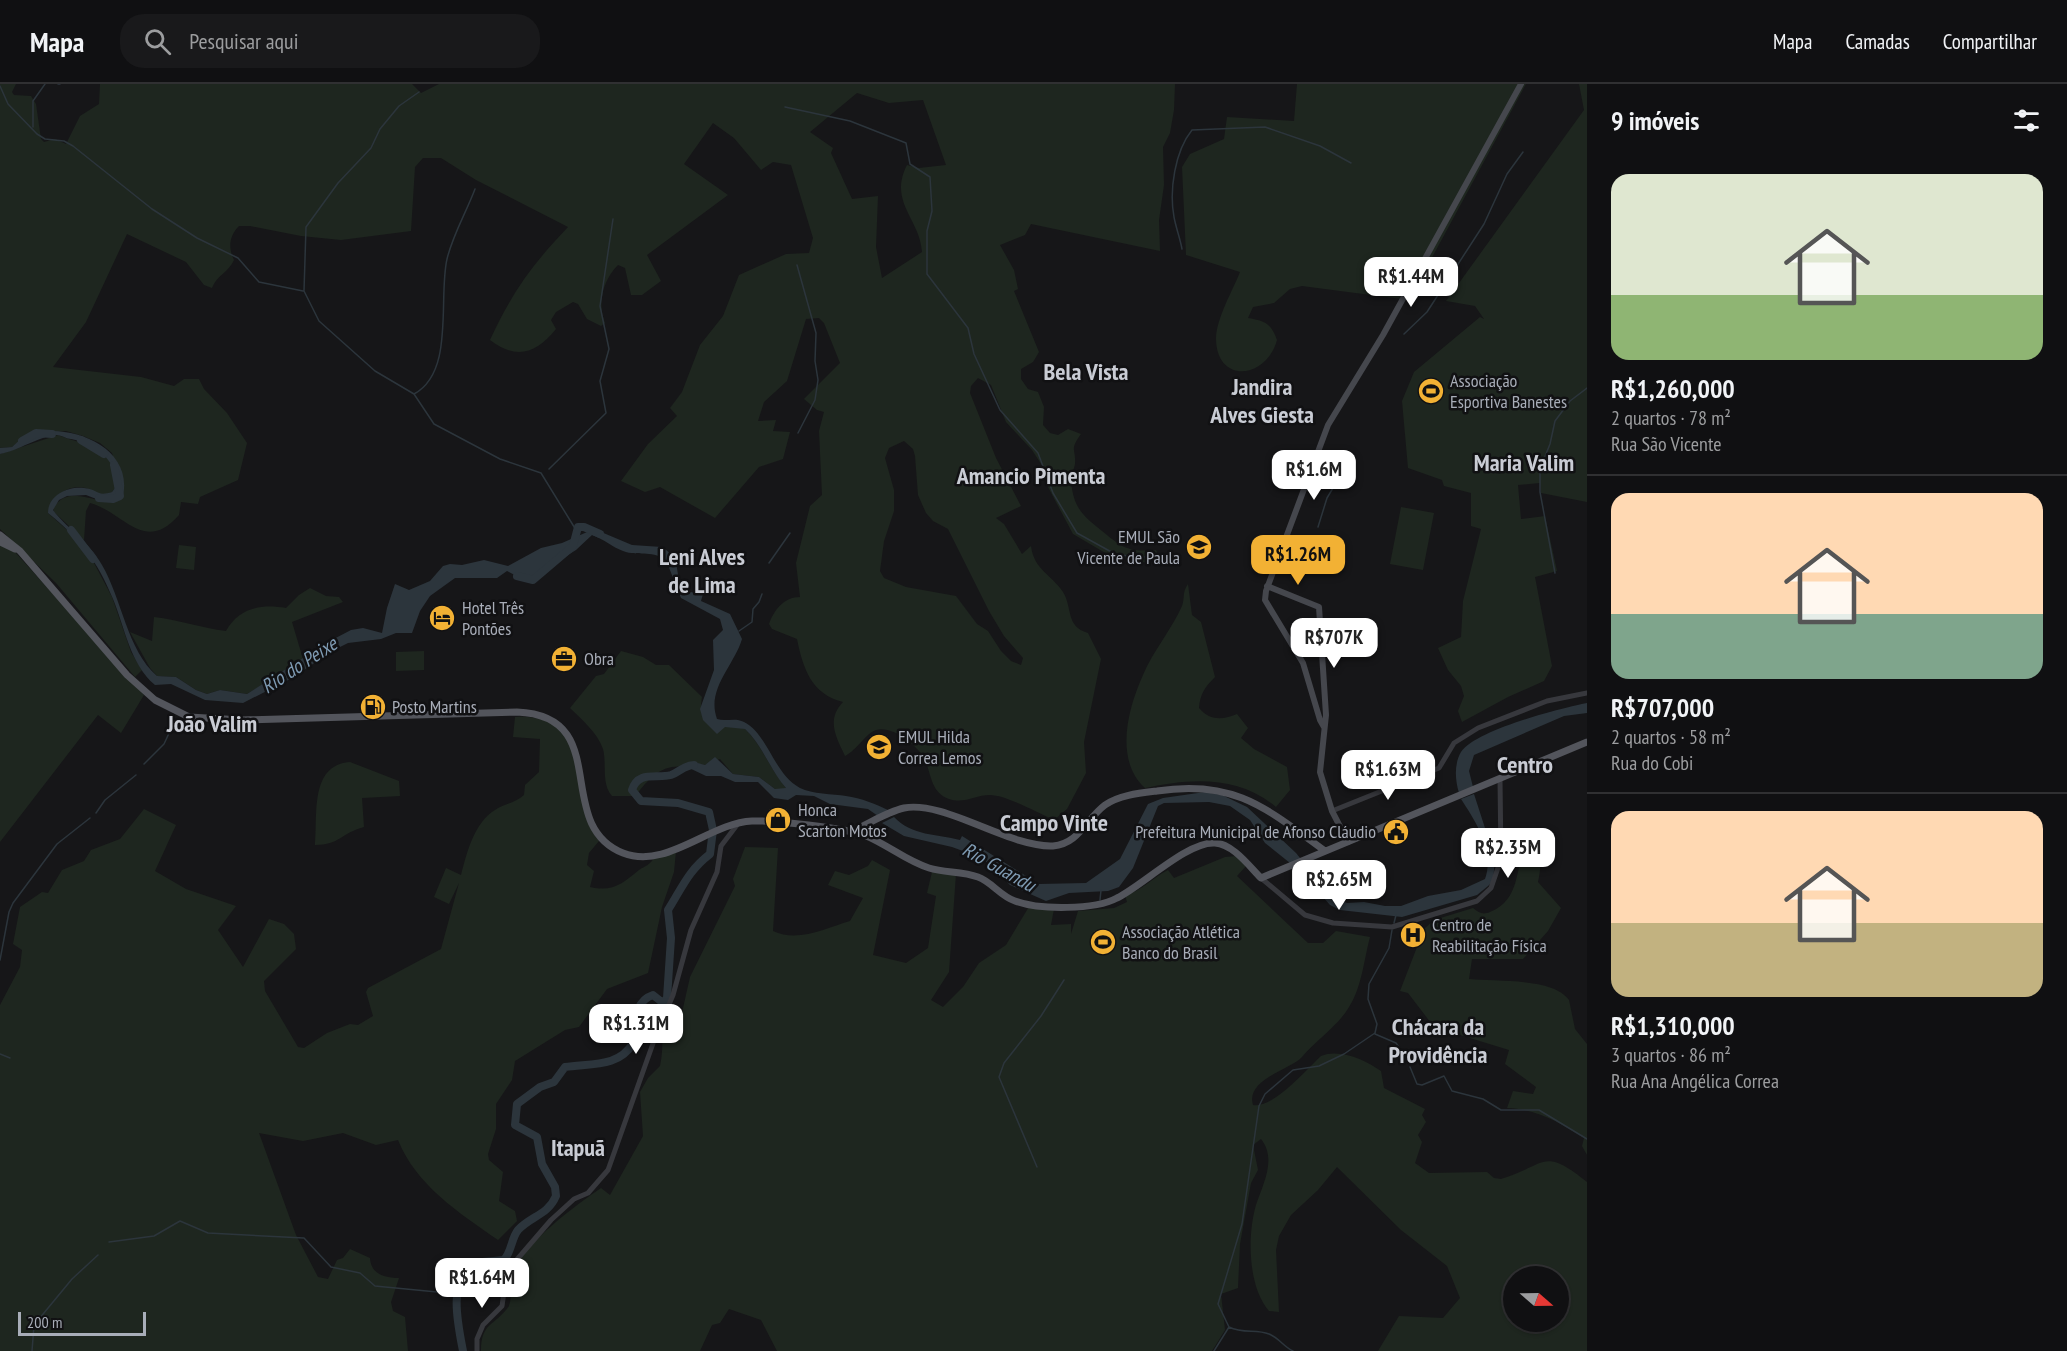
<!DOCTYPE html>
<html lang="pt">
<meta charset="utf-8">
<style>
:root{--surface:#101012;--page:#19191b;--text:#f1f3f6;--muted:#9c9d9f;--line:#303032;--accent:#f2b134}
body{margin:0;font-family:"PT Sans Narrow",sans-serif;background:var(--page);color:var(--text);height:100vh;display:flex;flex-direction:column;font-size:22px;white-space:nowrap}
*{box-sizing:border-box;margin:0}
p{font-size:20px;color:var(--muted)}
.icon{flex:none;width:33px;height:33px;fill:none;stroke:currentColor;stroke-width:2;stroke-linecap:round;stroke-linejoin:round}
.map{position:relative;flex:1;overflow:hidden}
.drawer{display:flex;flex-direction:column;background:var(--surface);width:480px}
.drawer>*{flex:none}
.needle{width:39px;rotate:110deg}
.fabs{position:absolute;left:1503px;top:1182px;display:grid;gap:12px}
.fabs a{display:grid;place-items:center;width:66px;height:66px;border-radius:50%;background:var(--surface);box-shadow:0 2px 4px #0004,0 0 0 2px var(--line);font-size:30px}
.scale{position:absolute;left:18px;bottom:15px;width:128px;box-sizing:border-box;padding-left:6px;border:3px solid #a8adb8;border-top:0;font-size:16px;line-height:21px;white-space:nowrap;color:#a8adb8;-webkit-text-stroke:4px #111113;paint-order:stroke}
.price{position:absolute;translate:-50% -51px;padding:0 14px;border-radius:12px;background:#fff;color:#222;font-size:20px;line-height:39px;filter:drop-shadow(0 2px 3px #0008)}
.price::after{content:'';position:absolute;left:50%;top:36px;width:18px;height:14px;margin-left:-9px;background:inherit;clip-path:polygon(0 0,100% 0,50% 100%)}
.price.on{background:var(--accent);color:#111}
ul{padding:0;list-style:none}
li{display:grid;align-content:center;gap:12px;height:318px;padding:0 24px}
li+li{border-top:2px solid var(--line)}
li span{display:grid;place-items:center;height:186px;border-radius:18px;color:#555}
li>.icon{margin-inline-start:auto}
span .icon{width:108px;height:108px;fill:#fffc;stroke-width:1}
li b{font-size:26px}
h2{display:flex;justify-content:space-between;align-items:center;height:72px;padding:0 24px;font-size:26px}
header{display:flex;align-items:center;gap:36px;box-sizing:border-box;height:84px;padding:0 30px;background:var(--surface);border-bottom:2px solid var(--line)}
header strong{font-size:28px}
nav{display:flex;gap:33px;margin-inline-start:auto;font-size:21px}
.search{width:420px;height:54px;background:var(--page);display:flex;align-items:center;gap:15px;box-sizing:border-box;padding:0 21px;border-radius:24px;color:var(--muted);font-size:22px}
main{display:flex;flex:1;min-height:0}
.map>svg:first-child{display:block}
.green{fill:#1e261f;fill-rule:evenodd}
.water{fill:#2c353c}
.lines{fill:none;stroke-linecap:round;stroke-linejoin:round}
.stream{stroke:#2c353c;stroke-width:1.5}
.river{stroke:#2c353c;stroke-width:8}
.tertiary{stroke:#37383d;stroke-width:5}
.secondary{stroke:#45474d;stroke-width:6}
.primary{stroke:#53555c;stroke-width:7}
.labels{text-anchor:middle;stroke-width:5;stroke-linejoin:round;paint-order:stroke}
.poi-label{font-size:18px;fill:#a8adb8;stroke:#111113;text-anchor:start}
.water-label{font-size:20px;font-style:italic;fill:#7f9bb3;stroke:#111113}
.district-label{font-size:24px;font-weight:bold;fill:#c9ccd4;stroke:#111113}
</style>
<header>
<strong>Mapa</strong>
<div class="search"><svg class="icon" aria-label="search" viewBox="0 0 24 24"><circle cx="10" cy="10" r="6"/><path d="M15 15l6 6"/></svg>Pesquisar aqui</div>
<nav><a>Mapa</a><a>Camadas</a><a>Compartilhar</a></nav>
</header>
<main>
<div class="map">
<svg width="1587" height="1267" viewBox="0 0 1587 1267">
<rect width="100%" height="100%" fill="#161618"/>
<path class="green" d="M0,0H16L12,8L14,11L31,12L36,20L41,55L44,58L55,55L66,60L80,32L99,20L100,0H412L421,9L439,0H1175L1174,26L1170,49L1163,63L1164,101L1159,136L1160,167L1031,140L1025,151L1000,161L1014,186L1018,205L1014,207L1039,268L1033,278L1021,285V295L1028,305L1038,308L1044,323L1043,341L1050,349L1058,351L1068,345L1081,350C1069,367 1076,363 1075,380C1074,386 1070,391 1071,398C1074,424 1082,431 1102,447C1123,464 1127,468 1156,466L1158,470L1152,476L1142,479L1107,470L1073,450L1048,403L1049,394L1045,386L1032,366L1006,338L991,301L978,294L971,302L970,309L996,374L1021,422L996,434L1004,440L1022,470L1031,462C1034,486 1051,490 1063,508C1073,524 1065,542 1088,549L1101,575L1084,658L1086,689L1067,725L1054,736C1038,729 1006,711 990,711C975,711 965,720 949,715C930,708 932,690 924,674C917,661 892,641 876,646C866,649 857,666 845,672C836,653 826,636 843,618C811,610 803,584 797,555L772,545L769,540C774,526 784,513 800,513L796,479L810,422L822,411L819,347L824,328L817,326L804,315L840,279L824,239L819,234L806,235L787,297L764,318L758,337L776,336L773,347L790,348L783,375L759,383L715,434L660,403L645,408L621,397L648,360L677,332L670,324L682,308L700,261L723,232L739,191L786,170L809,169L813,154L791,81L773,78L761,86L734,54L713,39L684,80L728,111L647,171L661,197L642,211H631L625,184L618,181C603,196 597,219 605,239L601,242L587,235L578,220L573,218L556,228L551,236L556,245C536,270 516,276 490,256C513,207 531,182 568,143L476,96L441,74H423L415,83L411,147L341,156L301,152L250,142H239C229,152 228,164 234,176C229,188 217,191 212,204L204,201L186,178L127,150L86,238L53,283L141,293L174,302L184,295H199L204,305L227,329L247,359L238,396L200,413L198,420L181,418L179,431C144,471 124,428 90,419L86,427L84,456L54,428L53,424C65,406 81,412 98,416C105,417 116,413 123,412L112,369L100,359L83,352L66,347L27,351L12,363L0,364ZM857,9L889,19L923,16L946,81L919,84L907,81C888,118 920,135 922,168L882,194L876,163L878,112L852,115L831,69L833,64L810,48ZM904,357L913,365L915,372L918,411L926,429L933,437L948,445L989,527L1004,552L1023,574L1021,581L1011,577L1001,567L988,547L977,540L956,512L906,503L884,494L880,487L884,457L894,427V406L885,374L889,364Z
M1297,0H1526L1409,216L1302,202L1290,205L1274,219L1253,223L1248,234C1265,237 1271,239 1277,256C1266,296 1216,300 1216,254C1217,233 1232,208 1240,188L1186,171L1182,83L1190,70L1224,55L1227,33L1294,37Z
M1579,0H1587V418L1541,409L1540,399L1518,401L1521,435L1545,432L1557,487L1535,493L1552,582L1544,597L1508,613L1462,638L1458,627L1464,612L1461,602L1448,586L1438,564L1461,553L1463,517L1481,445L1471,442V409L1444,402L1442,396L1408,384L1402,317L1414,288L1480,233L1484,235L1475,222L1446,217L1584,26Z
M58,351C88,363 111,360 119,400L112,408L104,411C96,411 93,406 86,404C64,400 56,413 48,429L85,462L112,513L131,568L142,586L135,593L56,499L0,445V370Z
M1401,423L1434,429L1423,486L1390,480Z
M0,459L16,469L144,611L121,649L98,631L0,758Z
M179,461L196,463L194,486L176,484Z
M1188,500L1192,531L1201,538L1215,593C1205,603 1200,610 1199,624C1210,637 1223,636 1237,630L1248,644L1241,654L1254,665L1287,683L1290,706L1276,723C1238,691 1191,694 1145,704C1114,676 1128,624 1143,591C1153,567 1172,545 1182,522C1185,514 1182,508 1188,500Z
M310,504L326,512L339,513L343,518L292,538L303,575L247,610L220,606L207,610L196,606L176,593L157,592L150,584L130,548L152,557L154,533C179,536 202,544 226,547C239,523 262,520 286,524L299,511Z
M424,567V586L396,587V568Z
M621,567L643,573L656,581H669L702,613C696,651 721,637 745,645C763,662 770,686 787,705H775L759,693L733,690L720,675L705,681L691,679C684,683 680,682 672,683C655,686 646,699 635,712H612C601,700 607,680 603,665C597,648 582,636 570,624L596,592L604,590Z
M515,633C527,631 544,635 555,641C600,668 570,721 599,757L589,769L587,781L594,787L590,803C613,808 622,800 639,786C645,782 650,781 654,774L676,767L674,788L662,823L648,889L607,905L579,943L565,946L515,977L512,996L496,1020V1045L488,1070L489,1076L503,1088L499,1117L515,1127L517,1137L498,1156C459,1129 416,1101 398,1056L376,1061L343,1049L303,1057L259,1049L296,1151L318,1193L328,1195L337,1176L343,1174L350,1165L370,1174C371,1190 384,1194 399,1194L391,1218L393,1227L405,1233L408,1267H0V921L20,883L22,866L13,860L20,823L42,808L48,809L62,786L84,777L91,766L120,755L144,725L176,741L155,787L186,805L236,822L218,846L243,883L269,835L284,840L294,850L296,865L264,897L265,907L298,963L304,964L327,949L350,940L358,941L373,932L366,908L368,904L441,865L459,799L449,820L434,813L446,784L461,791C467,768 474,739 495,726C504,720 515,719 524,711L525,701L539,688L540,655L513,653Z
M350,678L399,697L400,712L362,714L364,743C341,749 340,761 315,761C318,732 309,681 350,678Z
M1527,759H1533C1543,771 1541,783 1538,798L1561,824L1548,847L1523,875H1472L1469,895C1494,898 1553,893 1569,916L1575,945L1587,960V1071L1582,1062L1584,1054C1559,1038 1537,1025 1507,1024L1513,1007L1533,1010L1536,1003L1505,980L1509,966L1434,943L1408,909L1400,907L1424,845L1434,836L1473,824C1479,829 1483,831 1490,828C1522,815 1514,783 1527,759Z
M745,763L778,764L773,847C798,859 826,844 850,837L863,814L828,801L835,787L849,791L868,782L872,776L890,786L873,871L906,879L928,864L936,812L927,809L932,788L956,790L949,888L931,916L943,923L963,903L979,879L1006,861L1030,821L1042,826L1054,825L1051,841L1071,840V850L1078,827L1114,824L1127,818L1125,811C1141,808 1153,793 1168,786L1174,794L1225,773L1237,772L1247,781L1237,792L1308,859H1323L1336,847L1370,853C1364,875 1362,903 1349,923C1338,942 1316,956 1302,973C1292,985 1245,995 1253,1021C1273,1025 1307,985 1321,972C1339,964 1366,976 1381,987L1384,1004L1425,1025L1422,1031L1426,1038L1418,1051L1422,1058L1415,1079L1429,1089L1487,1088L1494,1094L1501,1095C1547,1081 1542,1062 1587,1098V1267H1378L1399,1232L1443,1234L1460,1214L1447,1182L1401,1146L1337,1083L1318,1106L1291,1131L1279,1152L1276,1166L1279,1228L1269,1227C1248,1203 1247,1152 1256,1121C1263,1100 1277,1075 1261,1055L1253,1061L1258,1086L1251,1099L1240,1160L1238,1204L1221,1210L1225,1246L1212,1267H777L761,1236L729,1225L720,1239L712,1241L700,1267H481C481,1238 495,1242 509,1222C513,1210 509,1198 514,1186C526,1158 576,1121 601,1104L610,1111L643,1052L640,1008L648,994L660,982C666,957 655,949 681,933L690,893L735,802L733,795ZM1514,1192H1558V1238H1514Z"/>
<path class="water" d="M52,347C88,347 132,370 123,412L99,416L86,411L67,412L59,416L53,426C68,446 88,456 102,481C122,515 127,566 157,592L176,593L196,606L207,610L220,606L247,610L328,558L351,546L363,544L382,549L387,524L395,500L409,506L430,497L443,482L450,480L462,481L484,476L508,482L541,464L562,459L594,445L632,461L662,463C666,466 673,471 675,476C682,499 672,507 703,510L701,517L730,530L742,555C734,582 706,605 717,635C726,638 735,633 744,638C768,650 773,689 800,704C812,710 833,710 846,712C861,714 876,720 890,727L878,732L868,725L830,720L814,712L796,711L788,716L774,714L758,698H735L721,692H706L685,682L694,678L705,681L715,673L733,690L759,693L775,705L786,704C770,686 763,662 745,645L725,643L717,650L703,636L700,625L714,586L713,556L723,546L720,535L681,514L666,476C649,465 639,473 623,467C612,463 604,455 592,451L576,466L531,494L524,496L507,487L497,494H455L430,512L420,527L412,549H396L381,555L348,559L330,568L294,593L243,619L205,616L171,600L155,601C130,580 125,544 113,515C97,476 80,455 48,429C48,411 68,402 84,404C98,405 96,413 112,408L118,400C114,374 96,360 71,355C67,355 61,351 57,351C39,352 18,367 0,370V364L12,363L23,353Z
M1587,619V629L1564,632L1474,671L1469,687L1473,703L1459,709C1455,696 1454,680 1461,668C1476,646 1561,624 1587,619Z
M1205,708L1222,711L1247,723L1296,769L1330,811L1347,819L1364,818L1385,822H1401L1428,812L1461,806L1485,795C1495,767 1476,738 1461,715L1474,710L1495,775L1493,797L1488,802L1477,811L1402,833L1340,826L1330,821L1300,787L1265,759L1250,736L1230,722L1209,718L1164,719L1158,722L1133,784L1119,803L1108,807L1069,809L1046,817L1010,801L982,774L952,763L904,752L882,739L894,733C912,752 937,750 960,756L962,752L1039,800L1086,799L1120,775L1148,720L1163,714Z"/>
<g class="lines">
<path class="stream" d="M58,0H60
M0,2L8,20L37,50L45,55L64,57L73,62L152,125L197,154L238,174L259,198L303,207
M419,8L399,22L380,45L371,64L338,99L306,143L304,207L319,237L375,287L414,310L434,340L500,375L541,389L576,446
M785,23L850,37L906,59L910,80L930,93L932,127L927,147V190L968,244L974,270L1000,326L1038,369L1053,409L1077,449L1115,470L1140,474L1152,471
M33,43V17L45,0
M1182,165C1180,154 1176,144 1174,133C1169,106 1175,67 1192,46L1265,43L1320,62L1351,79
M797,181L816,249L815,277L818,296L815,316L798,349
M1404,250L1427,228L1484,140L1507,90L1523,68
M414,310C455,288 438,214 447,175C453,150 466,129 475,105
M549,385L606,329L600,297L609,265L600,222L613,135
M1318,443L1327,414L1352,372
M769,479L790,449
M1555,489L1540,408V385L1550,360L1555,337L1570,317L1587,304
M739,547L752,538L753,525L759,518L762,510
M144,680L164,660L171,645L180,635
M96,729L105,716L136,691
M1100,816L1101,806
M1394,839L1396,831
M0,876L9,828L13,819L57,760L90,734
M1375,950L1396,959L1408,976
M0,970L10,974
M1410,983L1417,1000L1422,1001L1444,992L1452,1007L1483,1015L1501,1026H1539L1587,1055
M1037,1083L999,993L1004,979L1041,932L1064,896
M109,1158L154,1152L180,1137L208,1149L304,1154L331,1183L360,1189L375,1202L437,1208L459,1205
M32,1267L34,1241L72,1195L98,1171
M1214,1267L1229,1243
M1293,1267C1284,1263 1279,1254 1269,1250C1256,1245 1243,1250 1229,1243L1218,1220L1242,1140L1259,1022L1265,1010L1293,986L1319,982L1344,970L1375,949L1377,940L1368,915L1369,900L1389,864L1392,846"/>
<path class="river" d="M81,356L104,370
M22,357L36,349L52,350
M99,414L113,415L120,412L114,381
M71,446L93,475
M517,492L533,496L573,462L578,443H584L600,450
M463,1267C458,1241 448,1197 472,1179L504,1176C512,1167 511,1155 518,1146C531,1132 548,1131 556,1112L555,1103L542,1080L537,1053L515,1041L517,1020L540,1003L554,998L565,983C589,979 619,984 633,959C637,942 632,918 653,911L663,919L667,914L671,854L668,826C682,804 688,787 710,770L713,746L709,728L678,719L641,717L632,706C638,686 657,695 671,691C680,688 684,681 694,681"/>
<path class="tertiary" d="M1332,727L1439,684L1454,659L1478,644L1547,617L1587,609
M1261,794L1305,831L1333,839L1392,843L1477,817L1491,804L1501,775L1500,695
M477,1267V1255L483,1241L502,1222L507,1187L551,1136L574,1115L588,1109L608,1086L656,951L673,911L691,846L717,788L721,762L737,741"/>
<path class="secondary" d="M1267,502L1319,523L1326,631L1320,688L1332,727L1348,758
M1324,643L1320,636L1303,579L1265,516L1266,507L1328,341L1383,251L1521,0"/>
<path class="primary" d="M0,451L20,467L127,591L155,616L189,633L242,636L517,628C615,632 551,740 623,769C667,786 709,739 752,737C773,736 844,744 864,751C887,760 906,777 929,784C945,789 962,787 978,793C992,798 1000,812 1015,817C1039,826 1095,826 1117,814C1142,802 1188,757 1215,759C1233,760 1249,782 1261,794L1587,658
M0,458L15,465
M850,748C867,741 886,728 904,724C944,716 1010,764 1053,762C1079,760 1086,735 1105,721C1119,711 1140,709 1157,707C1234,695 1266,724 1325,767"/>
</g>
<defs>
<g id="stadium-disc" transform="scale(1.35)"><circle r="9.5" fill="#f2b134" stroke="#111113"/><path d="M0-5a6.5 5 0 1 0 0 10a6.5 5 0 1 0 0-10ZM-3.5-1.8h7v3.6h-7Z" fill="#111"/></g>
<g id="school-disc" transform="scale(1.35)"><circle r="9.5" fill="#f2b134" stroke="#111113"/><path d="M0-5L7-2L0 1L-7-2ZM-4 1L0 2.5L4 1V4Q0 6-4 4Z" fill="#111"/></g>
<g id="hotel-disc" transform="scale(1.35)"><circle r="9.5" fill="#f2b134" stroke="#111113"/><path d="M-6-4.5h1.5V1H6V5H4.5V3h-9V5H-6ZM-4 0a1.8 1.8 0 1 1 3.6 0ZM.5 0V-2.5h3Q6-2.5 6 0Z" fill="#111"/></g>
<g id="office-disc" transform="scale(1.35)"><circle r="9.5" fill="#f2b134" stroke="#111113"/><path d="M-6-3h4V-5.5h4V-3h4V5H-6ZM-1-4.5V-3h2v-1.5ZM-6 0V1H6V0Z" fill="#111"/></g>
<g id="fuel-disc" transform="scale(1.35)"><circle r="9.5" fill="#f2b134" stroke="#111113"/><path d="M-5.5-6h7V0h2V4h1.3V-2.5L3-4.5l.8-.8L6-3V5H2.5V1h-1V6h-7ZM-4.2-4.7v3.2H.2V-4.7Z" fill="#111"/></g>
<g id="shop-disc" transform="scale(1.35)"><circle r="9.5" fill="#f2b134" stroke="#111113"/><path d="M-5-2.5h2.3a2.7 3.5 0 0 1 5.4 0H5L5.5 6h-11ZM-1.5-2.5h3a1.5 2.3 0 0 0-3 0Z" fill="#111"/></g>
<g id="civic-disc" transform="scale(1.35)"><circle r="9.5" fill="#f2b134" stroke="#111113"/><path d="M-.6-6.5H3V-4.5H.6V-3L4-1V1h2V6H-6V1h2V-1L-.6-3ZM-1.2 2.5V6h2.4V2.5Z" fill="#111"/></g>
<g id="hospital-disc" transform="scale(1.35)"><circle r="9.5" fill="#f2b134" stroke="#111113"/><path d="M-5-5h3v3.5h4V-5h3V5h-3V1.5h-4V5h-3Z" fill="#111"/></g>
</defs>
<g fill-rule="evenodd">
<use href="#stadium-disc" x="1431" y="307"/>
<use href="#school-disc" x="1199" y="463"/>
<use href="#hotel-disc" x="442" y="534"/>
<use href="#office-disc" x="564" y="575"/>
<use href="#fuel-disc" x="373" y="623"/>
<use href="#school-disc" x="879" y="663"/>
<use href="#shop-disc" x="778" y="736"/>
<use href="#civic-disc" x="1396" y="748"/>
<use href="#hospital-disc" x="1413" y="851"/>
<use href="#stadium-disc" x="1103" y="858"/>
</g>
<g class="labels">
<g class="poi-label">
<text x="1450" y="303">Associação<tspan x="1450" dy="21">Esportiva Banestes</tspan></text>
<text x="1180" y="459" text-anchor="end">EMUL São<tspan x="1180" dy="21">Vicente de Paula</tspan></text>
<text x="462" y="530">Hotel Três<tspan x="462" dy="21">Pontões</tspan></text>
<text x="584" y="581">Obra</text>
<text x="392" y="629">Posto Martins</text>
<text x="898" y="659">EMUL Hilda<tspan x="898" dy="21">Correa Lemos</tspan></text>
<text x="798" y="732">Honca<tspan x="798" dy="21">Scarton Motos</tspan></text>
<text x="1376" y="754" text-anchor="end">Prefeitura Municipal de Afonso Cláudio</text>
<text x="1432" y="847">Centro de<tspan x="1432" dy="21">Reabilitação Física</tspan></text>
<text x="1122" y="854">Associação Atlética<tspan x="1122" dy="21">Banco do Brasil</tspan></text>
</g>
<g class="water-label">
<text transform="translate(299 581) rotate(-33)" y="7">Rio do Peixe</text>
<text transform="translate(999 783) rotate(29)" y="7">Rio Guandu</text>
</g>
<g class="district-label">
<text x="1086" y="296">Bela Vista</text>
<text x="1262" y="311">Jandira<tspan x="1262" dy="28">Alves Giesta</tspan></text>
<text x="1524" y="387">Maria Valim</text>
<text x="1031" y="400">Amancio Pimenta</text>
<text x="702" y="481">Leni Alves<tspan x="702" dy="28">de Lima</tspan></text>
<text x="212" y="648">João Valim</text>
<text x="1525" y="689">Centro</text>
<text x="1054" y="747">Campo Vinte</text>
<text x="1438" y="951">Chácara da<tspan x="1438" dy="28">Providência</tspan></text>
<text x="578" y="1072">Itapuã</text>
</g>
</g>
</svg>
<div class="fabs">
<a><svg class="needle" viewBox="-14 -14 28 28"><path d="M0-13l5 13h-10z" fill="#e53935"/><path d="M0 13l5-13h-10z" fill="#9c9d9f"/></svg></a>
</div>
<div class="scale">200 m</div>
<b class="price" style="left:1411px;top:224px">R$1.44M</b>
<b class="price" style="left:1314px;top:417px">R$1.6M</b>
<b class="price on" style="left:1298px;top:502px">R$1.26M</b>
<b class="price" style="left:1334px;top:585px">R$707K</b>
<b class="price" style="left:1388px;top:717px">R$1.63M</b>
<b class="price" style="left:1508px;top:795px">R$2.35M</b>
<b class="price" style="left:1339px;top:827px">R$2.65M</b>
<b class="price" style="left:636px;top:971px">R$1.31M</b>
<b class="price" style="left:482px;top:1225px">R$1.64M</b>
</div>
<section class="drawer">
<h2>9 imóveis<svg class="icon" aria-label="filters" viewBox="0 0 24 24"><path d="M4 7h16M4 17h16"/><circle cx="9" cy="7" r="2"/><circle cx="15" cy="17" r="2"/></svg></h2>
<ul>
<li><span style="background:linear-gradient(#dfe7d0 65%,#8fb573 0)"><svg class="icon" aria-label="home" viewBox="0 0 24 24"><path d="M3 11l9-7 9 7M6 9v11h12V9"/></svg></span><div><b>R$1,260,000</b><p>2 quartos · 78 m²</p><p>Rua São Vicente</p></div></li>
<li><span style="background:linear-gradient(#ffd9b3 65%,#7fa58c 0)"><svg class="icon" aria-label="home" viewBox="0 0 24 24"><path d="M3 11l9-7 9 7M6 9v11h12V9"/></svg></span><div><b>R$707,000</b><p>2 quartos · 58 m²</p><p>Rua do Cobi</p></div></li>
<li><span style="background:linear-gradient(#ffd9b3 60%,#c2b280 0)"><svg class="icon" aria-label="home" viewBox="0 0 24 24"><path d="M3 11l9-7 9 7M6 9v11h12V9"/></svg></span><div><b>R$1,310,000</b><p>3 quartos · 86 m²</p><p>Rua Ana Angélica Correa</p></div></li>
</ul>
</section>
</main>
